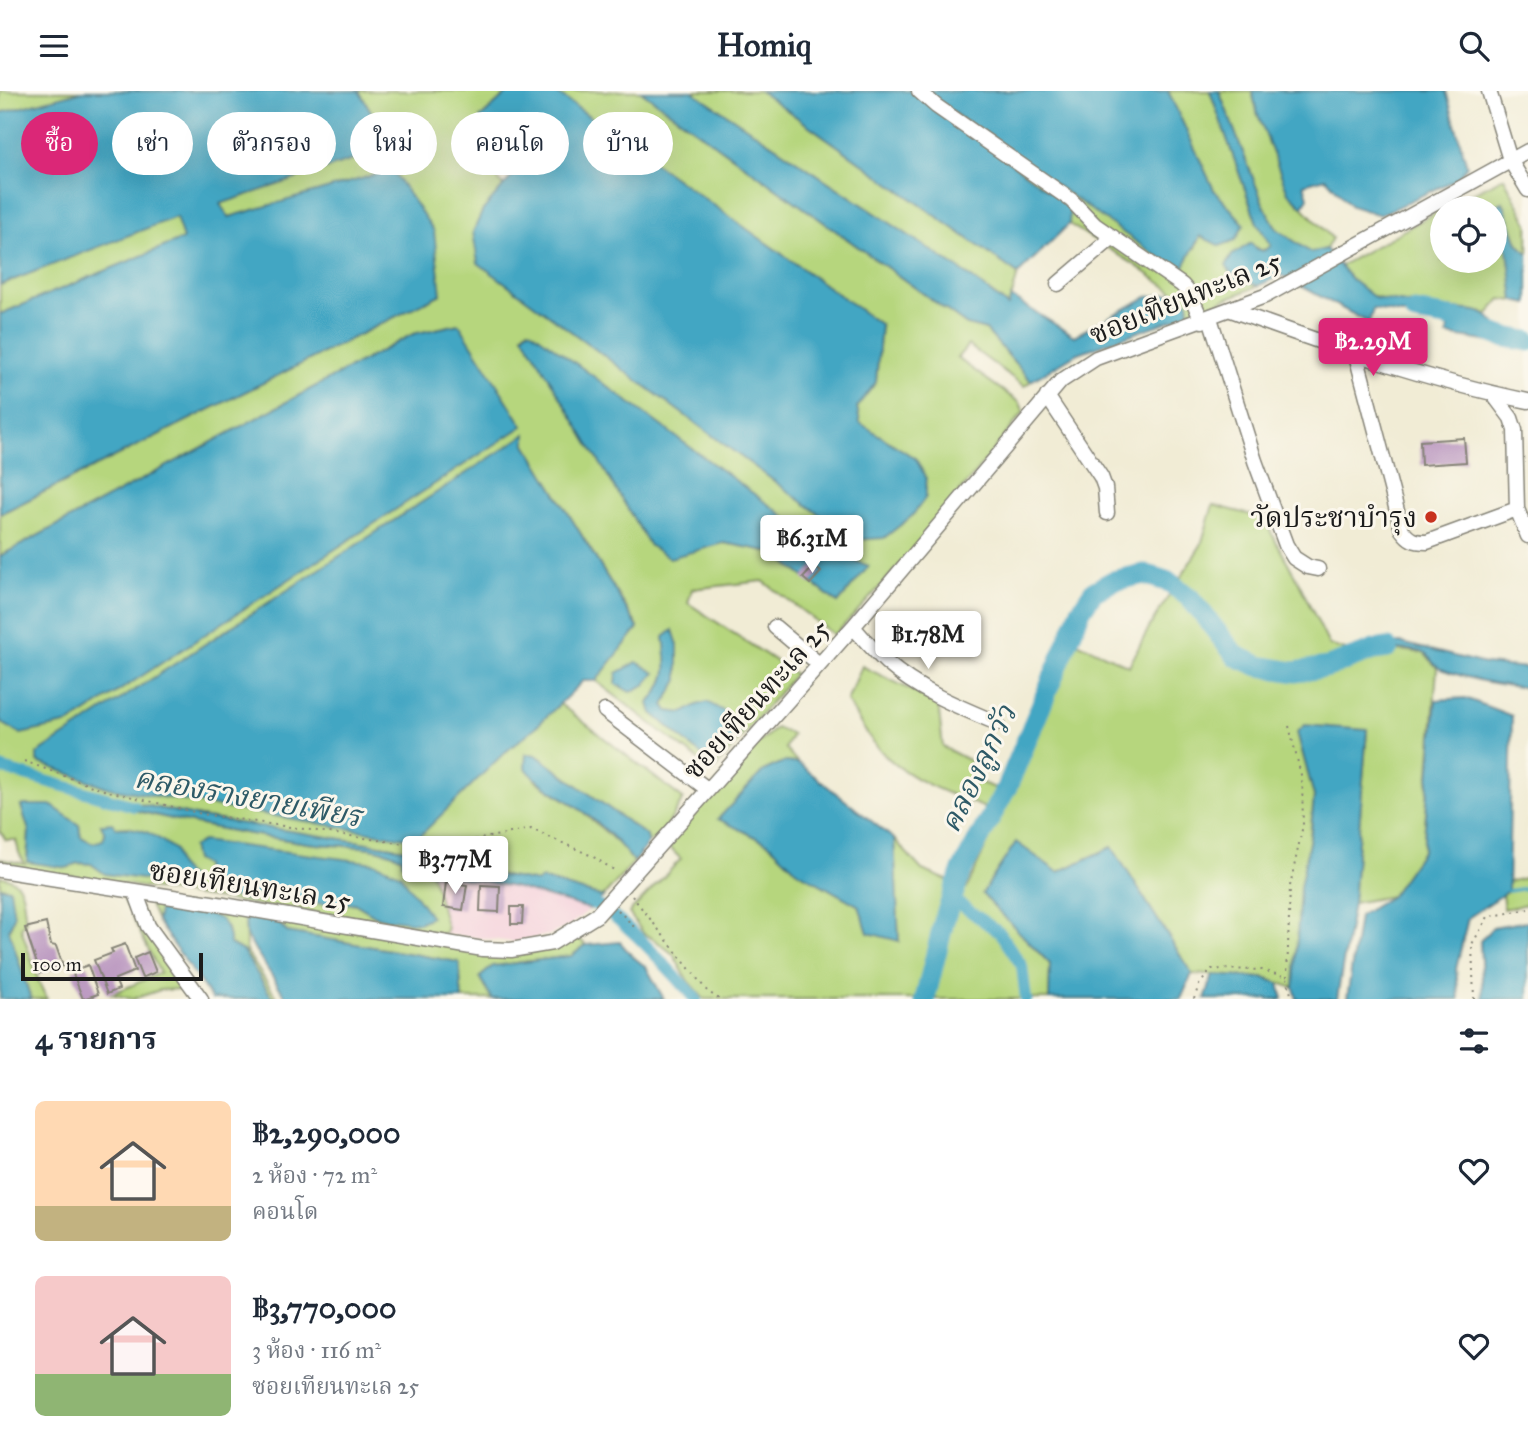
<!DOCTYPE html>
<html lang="th">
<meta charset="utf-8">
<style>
:root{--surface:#fff;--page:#f6f6f7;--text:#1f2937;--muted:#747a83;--accent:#db2777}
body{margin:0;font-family:"IM FELL Great Primer","Noto Serif Thai",serif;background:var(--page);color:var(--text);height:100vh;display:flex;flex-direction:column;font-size:26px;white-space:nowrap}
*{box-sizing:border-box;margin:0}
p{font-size:23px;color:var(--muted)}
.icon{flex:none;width:38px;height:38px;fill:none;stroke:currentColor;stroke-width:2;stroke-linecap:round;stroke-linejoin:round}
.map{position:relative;height:908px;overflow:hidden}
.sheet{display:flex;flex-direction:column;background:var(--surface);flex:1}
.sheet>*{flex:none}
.hud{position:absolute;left:21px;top:21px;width:700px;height:63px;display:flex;gap:14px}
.tools{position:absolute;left:1430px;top:105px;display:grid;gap:14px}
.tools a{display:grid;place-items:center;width:77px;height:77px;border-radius:50%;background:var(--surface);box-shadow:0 7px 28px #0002;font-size:35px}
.scale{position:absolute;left:21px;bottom:18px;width:182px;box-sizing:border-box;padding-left:7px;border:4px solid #1c1c1c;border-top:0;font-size:19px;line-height:24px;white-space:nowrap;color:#1c1c1c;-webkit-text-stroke:5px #fbf7ec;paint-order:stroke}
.price{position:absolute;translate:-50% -60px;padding:0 16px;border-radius:7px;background:#fff;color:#222;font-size:23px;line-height:46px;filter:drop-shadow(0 2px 4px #0008)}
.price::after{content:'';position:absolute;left:50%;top:42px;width:21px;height:16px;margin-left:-10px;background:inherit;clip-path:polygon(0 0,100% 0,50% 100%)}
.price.active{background:var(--accent);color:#fff}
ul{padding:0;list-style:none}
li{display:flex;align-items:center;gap:21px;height:175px;padding:0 35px}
li span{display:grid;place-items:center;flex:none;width:196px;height:140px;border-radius:10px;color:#555}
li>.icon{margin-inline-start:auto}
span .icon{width:84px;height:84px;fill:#fffc;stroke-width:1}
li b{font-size:30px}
h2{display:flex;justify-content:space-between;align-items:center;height:84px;padding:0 35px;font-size:30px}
.pill{padding:0 24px;border-radius:32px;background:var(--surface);box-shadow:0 7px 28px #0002;font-size:24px;line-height:63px}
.pill.active{background:var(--accent);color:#fff}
header{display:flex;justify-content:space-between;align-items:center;height:91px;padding:0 35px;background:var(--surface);font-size:32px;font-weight:800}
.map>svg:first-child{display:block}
.built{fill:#f5cfdb}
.green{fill:#b6d67d;stroke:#69794c;stroke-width:2;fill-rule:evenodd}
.water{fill:#43a6c3;stroke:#306170;stroke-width:2}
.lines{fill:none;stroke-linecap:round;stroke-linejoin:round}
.stream{stroke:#43a6c3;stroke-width:3.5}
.canal{stroke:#43a6c3;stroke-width:12}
.river{stroke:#43a6c3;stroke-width:21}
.building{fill:#bc9ac1}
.minor-casing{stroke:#868478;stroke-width:17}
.path{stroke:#868478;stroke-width:2;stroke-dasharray:2 5;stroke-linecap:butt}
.minor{stroke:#fff;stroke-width:14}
.poi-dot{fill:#c8321e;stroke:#fbf7ec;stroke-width:2.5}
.labels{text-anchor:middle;stroke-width:6;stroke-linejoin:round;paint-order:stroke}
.street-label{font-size:28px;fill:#1c1c1c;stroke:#fbf7ec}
.poi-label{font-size:28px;fill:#1c1c1c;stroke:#fbf7ec;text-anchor:end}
.water-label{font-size:30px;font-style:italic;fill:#2e5a67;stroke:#fbf7ec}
</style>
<header><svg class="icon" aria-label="menu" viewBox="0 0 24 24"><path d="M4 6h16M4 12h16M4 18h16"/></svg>Homiq<svg class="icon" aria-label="search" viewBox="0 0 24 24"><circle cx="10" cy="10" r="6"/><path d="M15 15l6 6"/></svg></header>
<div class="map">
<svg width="1528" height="908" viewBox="0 0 1528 908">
<rect width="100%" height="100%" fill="#fbf7ec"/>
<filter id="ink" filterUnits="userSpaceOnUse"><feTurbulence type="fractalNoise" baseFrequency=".0143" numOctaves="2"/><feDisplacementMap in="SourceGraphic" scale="14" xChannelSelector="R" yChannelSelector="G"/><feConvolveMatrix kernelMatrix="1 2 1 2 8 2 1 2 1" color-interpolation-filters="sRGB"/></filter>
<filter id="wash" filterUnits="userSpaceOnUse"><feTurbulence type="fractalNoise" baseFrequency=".00686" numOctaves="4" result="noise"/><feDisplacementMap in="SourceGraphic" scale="28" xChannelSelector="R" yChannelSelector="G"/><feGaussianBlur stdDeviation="1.57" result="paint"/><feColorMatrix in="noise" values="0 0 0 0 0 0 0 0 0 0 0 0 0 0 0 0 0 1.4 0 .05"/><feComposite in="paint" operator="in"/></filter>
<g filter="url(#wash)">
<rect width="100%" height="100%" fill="#f1ecd5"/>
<path class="built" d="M430,782L514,796L590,818L569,835L549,844L514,851L444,843L447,837L439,816L435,789Z"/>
<path class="green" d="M0,0H83L0,22Z
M359,0H510L480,27L500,70L495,85L505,96L483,119L916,368L860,332L857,315L876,291L881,234L554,0H641L967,234L986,239L1031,290L1024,295L968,254L957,267L1020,312L1024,321C963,396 903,476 834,544L763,490L692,498L688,512L795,583L713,680L596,590L638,536L526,353V344L503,663L560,613L683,708L664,740L648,752L647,745L536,664L526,663L535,689L582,720L619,753L634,771L603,806L541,788L538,791L480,781L470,768L200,726L117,708L122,716C183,732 245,743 307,752C338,756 374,752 402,767V772C410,774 423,776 430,781C435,785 443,827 447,837L444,843L0,774V768L25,773L19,762L16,749H6L0,740V628L2,632L459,233L413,243L0,465V423L441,203L392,80L229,126L220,112L392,56ZM528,238L836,463L868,475L838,512L772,461L724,452L523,243ZM664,546L678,589L664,614L668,620L683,622L697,614L675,640L652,622L649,612C670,588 668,576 664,546ZM26,714L79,734L81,746L93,752L103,750L105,743L101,733L116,737L129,736L106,783L92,773L27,770L29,740L21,715ZM204,774L417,809L430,826L419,831L379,827L354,812L328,814L262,802L252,804V809L207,800Z
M692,0H760L1018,183L1009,215L965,182Z
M911,0H928L1195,157L1200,145L1244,134L1214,99L1168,0H1210L1257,132L1272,155C1263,160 1259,161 1252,153L1251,192L1258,195L1189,223L1188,211L1135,174L1069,133V115Z
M1219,0H1252L1257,21L1288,101L1332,147L1326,158L1311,162L1277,138L1264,115Z
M1504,86L1528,133V163L1518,152L1503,111L1489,117H1444Z
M1442,118V170H1494L1495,135C1512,153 1511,186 1514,210L1501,208L1488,223C1453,214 1413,219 1378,207C1363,203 1349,186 1340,175Z
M176,125L183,148L0,223V194Z
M1213,414L1263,427L1299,492L1329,554L1365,565C1383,555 1405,560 1424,562L1437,577L1423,759L1391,805L1353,812L1367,640L1297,641L1314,705L1294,897L1264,887L1192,883L1112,756L1058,781L982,802L1050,873L1049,908H704L688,890L673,863L655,849L644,843L629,822L681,768L669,756L676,744L747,662L776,637L792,643L785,657L798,672L783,671L763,680L719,728L768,752L797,780L859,815L899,850L894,748L922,779L967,797L992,742L983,716C950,703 914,691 888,667C870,651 859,630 847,610L862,575L938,612L943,656L972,671L976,690L1009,702L1075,550L1129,575L1150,535L1201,454Z
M0,785C27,790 22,807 26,830L21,837L40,894L47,908H31L9,840L14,825L5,796H0Z
M1528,786V813L1504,818L1502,804L1508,800V791Z
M122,805L136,811L193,908H190L183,898L160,899L133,908L112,903L160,882Z
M149,812L239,820L245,825L246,860L278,908H273L243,860L230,853L227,837L159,819L157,830Z
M275,828L522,864L577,846L586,854L571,865L515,872L480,886L492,908H462L459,871L287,841Z"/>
<path class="water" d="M83,0H359L392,56L220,113L229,126L392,79L434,140L441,203L0,423V223L183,148L176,126L0,194V22Z
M510,0H554L881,234L876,291L857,316L860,332L916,368L926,387V406L912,425L884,447L854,449L478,172L473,141L483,119L518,78L500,70L480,27Z
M641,0H692L965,182L1008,215L1011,206L1074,245L1147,206L1176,202L1188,211L1189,223L1076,263L1031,290L986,239L967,234Z
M760,0H911L1070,115L1069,133L1018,183Z
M928,0H1168L1214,99L1244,133L1236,149L1220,155L1200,145L1182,179L1162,169L934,8Z
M1210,0H1219L1264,115L1277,138L1311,162L1326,158L1351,188L1375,207L1443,218L1442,230L1373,218L1369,232L1281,184L1258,195L1251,192L1240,194L1226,175L1232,164L1251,152L1256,158L1263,160L1271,155L1257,132Z
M1252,0H1446L1467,75L1457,88L1380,124L1351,115L1326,87L1304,93L1308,106L1303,116L1288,102L1257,21Z
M1503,111L1518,152L1528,163V213L1514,210L1508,160L1495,135L1494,117H1489Z
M1450,218C1473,219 1484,217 1499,237L1528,243V257L1447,244Z
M459,233L523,335L70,632L21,643L2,632L0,628V465L413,243Z
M529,238L836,463L869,475L838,512L772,461L724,452L670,467L650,455L523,244Z
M526,343V353L638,537L596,590H583L537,635L503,663L416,749L109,697L37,671V663Z
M673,539L678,554V589L664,614L668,620L683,622L697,614L707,611L725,621L742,639L715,671L699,662L652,622L649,612C670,588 668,576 664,546Z
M1402,552L1485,573L1528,577V597C1499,594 1468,588 1441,578C1434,575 1431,567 1425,563C1412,556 1377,558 1365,565L1351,561L1373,554Z
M637,571L655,582L645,594L630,601L616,593L617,582Z
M1465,607L1512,625L1508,800L1468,827L1456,878L1459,908H1347L1359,825L1391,805L1423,759L1436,609Z
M1305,634L1367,639L1353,812L1337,908H1297L1294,897L1300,796L1311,741L1314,705L1297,641Z
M526,663L536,664L647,745L648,752L634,771C619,752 602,734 582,720C562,704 540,696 525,676Z
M783,671L798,672L894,748L899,850L868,842L859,815L797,780L768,752L718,728L763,680Z
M116,708L200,726L470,768L480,781L538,791L541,788L603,806L590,818L514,796L430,782L402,772V767C374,752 338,756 307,752C244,743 183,732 122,716Z
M26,714H51L79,734L81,746L93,752L103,749L105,743L101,733L112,732L116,737C143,735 155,744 175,759L178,774L192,789L185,794L105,783L91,773L78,772L67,777L27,771L29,740L21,715Z
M202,750L375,772L400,783L431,826L419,832L379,827L354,812L328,814L262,802L252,804V810L207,800L204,774L195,769L192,756Z
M1016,751L1058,781L1112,756L1192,883L1181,908H1049L1050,873L982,803Z
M0,796L10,798L14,825L9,840L31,908H0Z
M159,819C171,819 208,821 218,827C227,832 228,843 230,853L243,860L273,908H212L157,830Z
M245,825L275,828L287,841L459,871L462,908H287L246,845Z
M1522,831H1528V908H1483L1480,850L1493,836Z
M620,851L632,865L646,876L664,908H492L480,886L493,875L571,865L586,854Z
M1213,884L1264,887L1279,892L1283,908H1205Z"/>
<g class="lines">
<path class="stream" d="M1508,800L1528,797"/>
<path class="canal" d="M0,677L134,715
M580,807C619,818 667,877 696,908
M953,808L1000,842L1022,875L1026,908"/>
<path class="river" d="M1415,221L1457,228L1500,245L1528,250
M925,908L945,826L962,779L1008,694L1081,519L1093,501L1113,490L1144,483L1169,491L1190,507L1236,565L1259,575L1295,581L1328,576L1374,559L1388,557"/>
</g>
<g id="blocks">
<path class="building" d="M1464,347L1466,371L1421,374L1420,350Z
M814,475L821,481L810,493L803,487Z
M446,791L467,794L463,819L443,816Z
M481,794L500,795L499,821L480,820Z
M511,816H523L522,833H511Z
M46,832L51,854L56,855L63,875L40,882L25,837Z
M125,853L135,880L115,888L119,898L107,903L94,869L113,862L111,858Z
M148,861L156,881L142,887L134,867Z
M88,874L98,903L83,908L72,880Z"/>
</g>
</g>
<g filter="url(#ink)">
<use href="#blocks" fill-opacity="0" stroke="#868478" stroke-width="2"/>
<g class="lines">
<g class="minor-casing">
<path id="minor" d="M919,0L936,15L1071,109L1095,134L1182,194L1190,203L1202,230
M1489,0L1510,69L1528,99
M1058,193L1113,146
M1231,219C1328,254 1426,289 1528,310
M1210,227L1255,370L1286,454L1294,467L1308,476L1318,478
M1356,264L1402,439C1409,449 1414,451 1427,451L1517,418
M1493,303L1511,327L1515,339L1517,418L1528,445
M1047,305L1101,386L1105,397L1107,422
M775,536L819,573
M853,536C864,548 875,561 887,572C919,600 959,616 997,632
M605,620L707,698
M0,779L224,814L483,858L511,859L552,852L597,824L853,536L1061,290L1096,267L1265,205L1528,60
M135,800L148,835L201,908"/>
</g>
<path class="path" d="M24,670L100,698L202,723L432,757L531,738L592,765L617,781
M632,805L707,900L719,908
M618,819L637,839
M1287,886L1290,795L1303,734L1302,688L1289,635
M1194,908L1199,894L1212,878L1262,879L1287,886L1292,908
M1474,908L1472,853L1488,826L1528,818"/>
<use href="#minor" class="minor"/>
</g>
</g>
<circle class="poi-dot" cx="1431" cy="426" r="7"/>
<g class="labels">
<g class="street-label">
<text transform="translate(1185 206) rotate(-22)" y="10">ซอยเทียนทะเล 25</text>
<text transform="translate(756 608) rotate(-48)" y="10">ซอยเทียนทะเล 25</text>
<text transform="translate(250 794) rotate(9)" y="10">ซอยเทียนทะเล 25</text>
</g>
<g class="poi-label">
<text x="1417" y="436">วัดประชาบํารุง</text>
</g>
<g class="water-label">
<text transform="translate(978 678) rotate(-64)" y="10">คลองลูกวัว</text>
<text transform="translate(248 706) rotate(10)" y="10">คลองรางยายเพียร</text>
</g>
</g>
</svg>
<div class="tools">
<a><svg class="icon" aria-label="locate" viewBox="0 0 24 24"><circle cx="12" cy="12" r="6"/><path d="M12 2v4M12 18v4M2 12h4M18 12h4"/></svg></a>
</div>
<div class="scale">100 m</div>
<b class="price active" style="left:1373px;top:287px">฿2.29M</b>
<b class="price" style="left:812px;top:484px">฿6.31M</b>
<b class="price" style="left:928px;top:580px">฿1.78M</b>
<b class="price" style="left:455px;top:805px">฿3.77M</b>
<div class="hud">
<a class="pill active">ซื้อ</a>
<a class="pill">เช่า</a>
<a class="pill">ตัวกรอง</a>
<a class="pill">ใหม่</a>
<a class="pill">คอนโด</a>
<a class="pill">บ้าน</a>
</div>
</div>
<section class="sheet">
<h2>4 รายการ<svg class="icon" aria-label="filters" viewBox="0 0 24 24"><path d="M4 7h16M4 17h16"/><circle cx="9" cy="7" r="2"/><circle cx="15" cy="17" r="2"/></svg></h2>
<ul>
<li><span style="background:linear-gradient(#ffd9b3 75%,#c2b280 0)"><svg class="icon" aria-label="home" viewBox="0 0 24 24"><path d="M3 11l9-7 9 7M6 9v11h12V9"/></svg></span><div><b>฿2,290,000</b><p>2 ห้อง · 72 m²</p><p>คอนโด</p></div><svg class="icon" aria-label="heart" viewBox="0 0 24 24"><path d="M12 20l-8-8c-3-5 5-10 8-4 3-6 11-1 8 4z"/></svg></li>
<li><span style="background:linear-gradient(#f6c9c9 70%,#8fb573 0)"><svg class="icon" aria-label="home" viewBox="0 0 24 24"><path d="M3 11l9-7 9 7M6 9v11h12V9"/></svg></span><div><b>฿3,770,000</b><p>3 ห้อง · 116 m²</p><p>ซอยเทียนทะเล 25</p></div><svg class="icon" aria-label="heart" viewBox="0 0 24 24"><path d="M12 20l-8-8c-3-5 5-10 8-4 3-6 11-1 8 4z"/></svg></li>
</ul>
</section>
